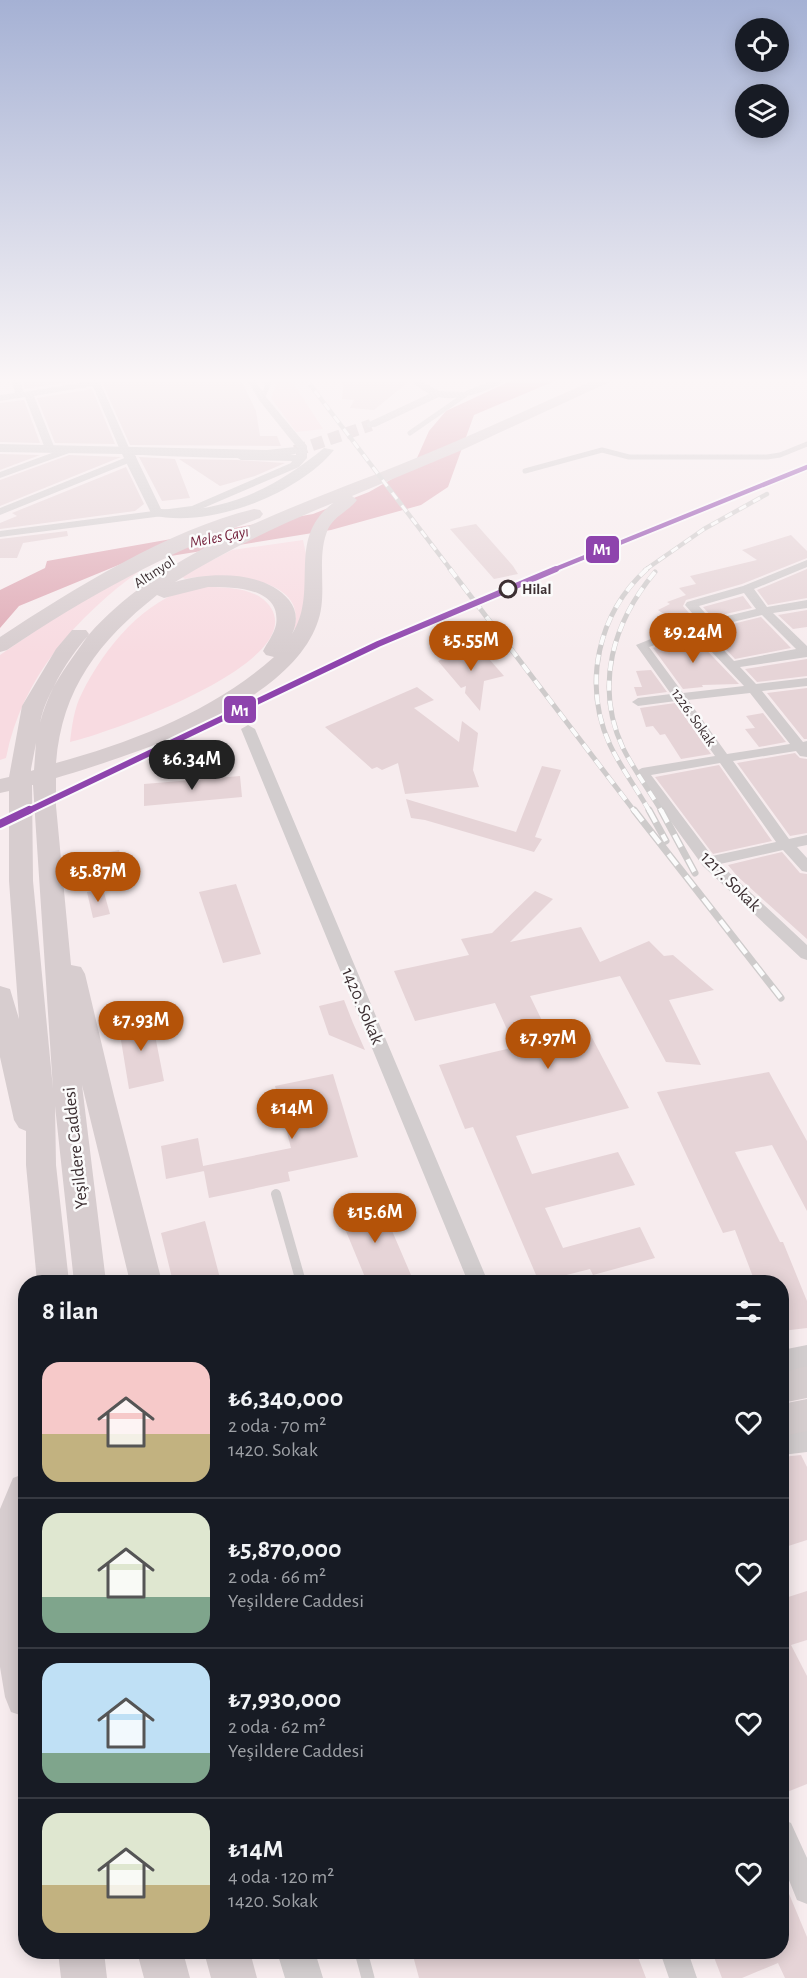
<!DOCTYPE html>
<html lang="tr">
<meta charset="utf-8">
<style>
:root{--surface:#171b24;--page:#20242c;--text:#f1f3f6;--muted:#9ea1a6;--line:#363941;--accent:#b45309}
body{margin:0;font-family:"Alegreya Sans",sans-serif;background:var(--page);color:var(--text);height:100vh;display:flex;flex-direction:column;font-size:22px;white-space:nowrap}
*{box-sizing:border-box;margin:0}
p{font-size:20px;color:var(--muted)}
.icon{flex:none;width:33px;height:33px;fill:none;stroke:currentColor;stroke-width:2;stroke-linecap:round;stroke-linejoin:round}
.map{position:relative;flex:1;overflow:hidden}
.panel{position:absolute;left:18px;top:1275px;width:771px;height:684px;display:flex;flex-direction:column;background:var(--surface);border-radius:24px;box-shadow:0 3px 15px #0003}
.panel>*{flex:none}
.fabs{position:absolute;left:735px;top:18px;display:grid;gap:12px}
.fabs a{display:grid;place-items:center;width:54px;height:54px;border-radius:50%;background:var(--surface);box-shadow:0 3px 15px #0003;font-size:30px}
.price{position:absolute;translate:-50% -51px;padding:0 14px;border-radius:21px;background:var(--accent);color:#fff;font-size:20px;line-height:39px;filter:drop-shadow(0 2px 3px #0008)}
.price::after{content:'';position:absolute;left:50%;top:36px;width:18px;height:14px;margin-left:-9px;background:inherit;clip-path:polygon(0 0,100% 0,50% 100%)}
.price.on{background:#222;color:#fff}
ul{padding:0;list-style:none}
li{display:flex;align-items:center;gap:18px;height:150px;padding:0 24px}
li+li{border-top:2px solid var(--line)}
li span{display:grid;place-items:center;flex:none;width:168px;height:120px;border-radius:18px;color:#555}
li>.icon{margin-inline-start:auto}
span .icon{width:72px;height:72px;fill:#fffc;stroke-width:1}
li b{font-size:26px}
h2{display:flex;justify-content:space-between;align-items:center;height:72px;padding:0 24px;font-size:26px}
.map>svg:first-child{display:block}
.green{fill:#f8dbe1}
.water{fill:#e0acb7}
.building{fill:#e6d4d7}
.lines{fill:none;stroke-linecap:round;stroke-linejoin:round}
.tertiary-tunnel{stroke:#d2c6c8;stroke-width:12;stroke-dasharray:12 6;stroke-linecap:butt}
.service-far2{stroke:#d2cdce;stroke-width:5}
.service-far1{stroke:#d2cdce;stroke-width:10}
.service{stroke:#d2cdce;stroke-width:13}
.minor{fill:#d2cdce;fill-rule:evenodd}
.tertiary{fill:#d2cdce;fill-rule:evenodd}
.secondary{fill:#d2cdce;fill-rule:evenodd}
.primary{fill:#d5cdce;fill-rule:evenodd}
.trunk{fill:#d7cdcf;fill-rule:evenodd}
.rail-far2-casing{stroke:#cecbcb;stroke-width:4.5}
.rail-far1-casing{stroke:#cecbcb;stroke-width:5}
.rail-casing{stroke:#cecbcb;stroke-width:7}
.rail-far2{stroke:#fbfbfb;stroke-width:3;stroke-dasharray:8;stroke-linecap:butt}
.rail-far1{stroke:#fbfbfb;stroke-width:4;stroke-dasharray:10;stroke-linecap:butt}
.rail{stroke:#fbfbfb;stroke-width:4.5;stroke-dasharray:14;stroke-linecap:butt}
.metro-1-far2-casing{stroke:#fbfbfb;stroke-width:8}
.metro-1-far1-casing{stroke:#fbfbfb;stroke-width:10}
.metro-1-casing{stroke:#fbfbfb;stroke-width:12}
.metro-1-far2{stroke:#8e44ad;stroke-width:4.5}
.metro-1-far1{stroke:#8e44ad;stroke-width:6}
.metro-1{stroke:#8e44ad;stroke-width:8}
.stop-dot{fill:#fbfbfb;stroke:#3c2f32;stroke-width:3}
.labels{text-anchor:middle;stroke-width:5;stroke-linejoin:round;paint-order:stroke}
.far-street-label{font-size:15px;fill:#3c2f32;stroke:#fbfbfb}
.far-stop-label{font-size:15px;font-weight:bold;fill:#3c2f32;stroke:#fbfbfb;text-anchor:start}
.far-water-label{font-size:16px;font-style:italic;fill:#75233d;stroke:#fbfbfb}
.street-label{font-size:18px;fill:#3c2f32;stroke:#fbfbfb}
.line-badge{stroke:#fbfbfb;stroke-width:2}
.badge-label{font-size:16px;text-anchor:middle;font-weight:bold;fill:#fff}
</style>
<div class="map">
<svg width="807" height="1978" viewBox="0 0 807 1978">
<rect width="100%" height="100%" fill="#f7ecee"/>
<path class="green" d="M271,378H290L323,429L296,432L271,398L276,385Z
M303,540L306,554L307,594L297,629H294C310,575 218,572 185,579L181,576L232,550Z
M142,569C76,617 22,677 6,758L0,760V655L69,608Z
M195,587C218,587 257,585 271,608C306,664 106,734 70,742C72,726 74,708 82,693C105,647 144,599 195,587Z"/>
<path class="water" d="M517,378H562L474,415L448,487L421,505L331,530L121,564L19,606L0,628V590L45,568L47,561L313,514L369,492L413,467L429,431L446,411Z"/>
<path class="building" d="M21,378H88V379L25,389Z
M100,378H240L256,411L260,436H277L281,446L130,445Z
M344,378H413L374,410L350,408L354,400L342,399Z
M92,389L115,444L55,443L37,398Z
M24,400L40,443L0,442V403Z
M0,454L40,455L0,470Z
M69,455L121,457L0,506V480Z
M139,457L175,459L190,498L162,501Z
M179,459L237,460L285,463L255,476L220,486Z
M126,467L144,504L135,511L0,529V523L17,516L12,513Z
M476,524L513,566L518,574L494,579L450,529Z
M67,531L68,536L23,543L17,558H0V539Z
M791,535L807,551V558L742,584L686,600L683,606L695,620L660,633L653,626L664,623L660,619L668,617L658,610L670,604L667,602L686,595L679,588L696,584L690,576L757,560L742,550Z
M807,569V598L768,605L757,590Z
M743,596L752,608L712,617L703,607Z
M807,610V627L793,629L778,615Z
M761,617L791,648L735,659L708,630Z
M692,635L739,684L702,685L703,687L683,689L653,648Z
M473,645L483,652L504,676L484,681L480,711L465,693L466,686L461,688L438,661Z
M807,659V676L757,682L745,669Z
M651,670L667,692L637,696L634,687H642L636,671Z
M417,687L434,700L414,708L459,742L462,721L478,733L473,770L479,787L405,794L398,763L382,770L377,767L372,769L325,727Z
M807,688V739H804L767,693Z
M675,703L711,754L681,759L665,734L660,735L653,726L646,727L640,708Z
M763,713L786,742L759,747L745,729L755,728L746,716Z
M795,753L800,758L807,759V833L790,836L737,763Z
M719,765L772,841L713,854L655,777Z
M542,766L561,770L535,837L542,839L534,852L425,820L411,818L406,799L516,832Z
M240,776L242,797L144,806V784Z
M119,850L126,872L88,880L83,858Z
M782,852L800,873L807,874V939L737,876L728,865Z
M236,884L261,954L223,963L199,892Z
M103,889L110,914L93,918L87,892Z
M535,891L553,899L510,942L581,927L600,962L649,941L664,956L673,955L714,990L669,1000L701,1065L666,1062L620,976L530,996L551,1039L588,1030L629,1108L516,1136L532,1174L618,1152L635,1185L545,1208L563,1248L640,1227L655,1258L593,1275L590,1269L539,1282L473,1127L465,1129L439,1065L515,1047L495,1003L415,1021L394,971L469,955L461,939L492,933Z
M344,1000L353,1023L365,1050L329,1035L319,1006Z
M151,1015L164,1081L129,1089L118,1022Z
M769,1072L807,1141V1211L772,1145L735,1152L780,1242H783L807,1301V1328L782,1331V1282H755L735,1230L723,1233L657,1092Z
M333,1074L358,1157L288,1172L290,1181L209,1198L203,1166L291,1148L275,1086Z
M198,1138L204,1171L166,1179L161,1146Z
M381,1205L414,1282H367L336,1207Z
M205,1221L221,1282H173L161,1233Z
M801,1455L807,1467V1540L782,1548V1457Z
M807,1591V1640L791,1645L807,1676V1784L782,1794V1599Z
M782,1877L807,1937V1978H785L778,1963L742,1978H722L712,1952H782Z
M412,1952H636L646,1978H419Z"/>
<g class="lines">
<path class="tertiary-tunnel" d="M295,451L371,425"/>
<path class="service-far2" d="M262,398L268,385L263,378
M410,433L465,395
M525,471L602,450L629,457H767L780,455L807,444"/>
<path class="service-far1" d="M276,1194L301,1282"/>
<path class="service" d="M361,1952L368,1978"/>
<path class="minor" d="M11,378H19L24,392L91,381L90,378H98L130,450L125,453L120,450L93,386L34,396L55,449L46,451L25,397L0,401V395L15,393Z
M246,378H254L266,397L307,446V458L299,467L194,512L0,537V531L192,506L291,463L292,461L241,460L236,457L241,454L296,455L299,450L259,400Z
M498,378H510C494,390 450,406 432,394L437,391L464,392Z
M68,447L73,450L72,452L0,478V472Z
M132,455L136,456V460L0,515V508Z
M807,560V567L754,589L767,607L807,600V608L773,613L807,646V657L740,667L756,684L807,678V686L762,691L803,742L807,741V757L800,756L796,751L733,761L789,839L807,835V845L797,847L807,858V872L802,871L783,850L720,864L807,945V960L801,958L703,866L635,772L642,768L715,756L676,701L638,706L632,702L638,698L671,694L636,645L690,623L700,622L685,605L687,602L743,586ZM744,593L756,609L711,620L699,606ZM762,615L796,649L734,661L704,629ZM693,632L744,686L683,693L649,647ZM750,693L790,744L727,754L688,700ZM720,763L776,842L712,856L651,775Z
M248,725L255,729L488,1282H468L241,729Z
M782,1819L791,1823L807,1858V1904L797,1900L782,1863Z
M660,1952H688L697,1978H669Z"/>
<path class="tertiary" d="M418,378H429L425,383L441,392V396L375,427H367V423L429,394L414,384Z
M0,444L267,450L295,447L301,451C287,464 162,455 135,455L161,509C223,515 277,487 324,448L334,450C297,495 208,529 152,515L122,454L0,452Z"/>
<path class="secondary" d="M807,1345V1371L782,1376V1350Z
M807,1422V1452L782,1455V1427Z
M277,1952H315L323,1978H285Z"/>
<path class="primary" d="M807,1366V1398L782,1403V1373Z
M807,1399V1431L782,1436V1404Z"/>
<path class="trunk" d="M599,378H618L462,450L352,496L357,500C349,511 334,516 328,529C315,559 329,594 317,624C287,706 133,755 56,778V806L71,965L81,967L85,974L114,1096L162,1282H130L82,1085L106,1282H74L55,1106L56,1165L69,1282H37L26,1165V1131L19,1128L14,1120L0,1057V986L10,989L19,1019L9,881V791L0,793V779L9,777L22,706L56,649L72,630H86L89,634C70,662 47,689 40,723C83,573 271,517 399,465C467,438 532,407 599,378ZM333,503C285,539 320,591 292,634C298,622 297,610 289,600C264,570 209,572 175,582C225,551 278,525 333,503ZM208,587C233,587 282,587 276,625C274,634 267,643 263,651L266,655L274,657C213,711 135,741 56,763C62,688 99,641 157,595L164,598ZM36,743L34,770L31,771V769ZM32,785H33L53,1089L33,881Z
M254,509L260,510L263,514L260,518C170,551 87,596 7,650L0,652V637C73,589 168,530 254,509Z
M26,1473V1717L11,1712L5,1697L0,1667V1509L13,1478Z
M58,1952H104L107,1978H61Z
M137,1952H183L190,1978H144Z
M204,1952H250L257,1978H211Z"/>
<g class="rail-far2-casing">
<path id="rail-far2" d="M305,378L451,570
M645,570L704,529L767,494"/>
</g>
<g class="rail-far1-casing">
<path id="rail-far1" d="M450,569L635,812
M647,569C598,613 582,684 610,745C621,768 637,789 650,812
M655,572C613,622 594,686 623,748C634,770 649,790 662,812"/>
</g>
<g class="rail-casing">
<path id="rail" d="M634,810L781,998
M649,810L666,841
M661,810L695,873"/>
</g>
<use href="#rail-far2" class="rail-far2"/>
<use href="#rail-far1" class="rail-far1"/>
<use href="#rail" class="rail"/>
<g class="metro-1-far2-casing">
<path id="metro-1-far2" d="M553,570L807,467"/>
</g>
<g class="metro-1-far1-casing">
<path id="metro-1-far1" d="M26,812L378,644L556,569"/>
</g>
<g class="metro-1-casing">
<path id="metro-1" d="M0,824L29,810"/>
</g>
<use href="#metro-1-far2" class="metro-1-far2"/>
<use href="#metro-1-far1" class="metro-1-far1"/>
<use href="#metro-1" class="metro-1"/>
</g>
<linearGradient id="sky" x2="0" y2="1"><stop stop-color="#a5b1d4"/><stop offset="0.58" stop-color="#fbf6f7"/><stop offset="1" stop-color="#fbf6f7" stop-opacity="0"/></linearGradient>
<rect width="807" height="655" fill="url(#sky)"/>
<circle class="stop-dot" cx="508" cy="589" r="8"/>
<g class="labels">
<g class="far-street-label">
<text transform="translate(154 572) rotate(-33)" y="5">Altınyol</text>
<text transform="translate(694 717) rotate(55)" y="5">1226. Sokak</text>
</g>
<g class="far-stop-label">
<text x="522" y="594">Hilal</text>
</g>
<g class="far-water-label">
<text transform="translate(219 536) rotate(-11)" y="6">Meles Çayı</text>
</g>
<g class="street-label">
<text transform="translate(731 881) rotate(45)" y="6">1217. Sokak</text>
<text transform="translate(363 1006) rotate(67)" y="6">1420. Sokak</text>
<text transform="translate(75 1148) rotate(-96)" y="6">Yeşildere Caddesi</text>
</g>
</g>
<g class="line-badge">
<rect x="585" y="535" width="35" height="29" rx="6" fill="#8e44ad"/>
<rect x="223" y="695" width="34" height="29" rx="6" fill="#8e44ad"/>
</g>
<g class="badge-label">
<text x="602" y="555">M1</text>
<text x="240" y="716">M1</text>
</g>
</svg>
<div class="fabs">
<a><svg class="icon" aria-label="locate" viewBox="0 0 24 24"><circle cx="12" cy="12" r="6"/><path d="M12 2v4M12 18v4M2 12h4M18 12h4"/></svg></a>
<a><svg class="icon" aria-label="layers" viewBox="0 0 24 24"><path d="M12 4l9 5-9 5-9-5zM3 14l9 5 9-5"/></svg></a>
</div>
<b class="price" style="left:693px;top:664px">₺9.24M</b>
<b class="price" style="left:471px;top:672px">₺5.55M</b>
<b class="price on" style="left:192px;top:791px">₺6.34M</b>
<b class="price" style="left:98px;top:903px">₺5.87M</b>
<b class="price" style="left:141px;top:1052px">₺7.93M</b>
<b class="price" style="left:548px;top:1070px">₺7.97M</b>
<b class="price" style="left:292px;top:1140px">₺14M</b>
<b class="price" style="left:375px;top:1244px">₺15.6M</b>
<section class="panel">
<h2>8 ilan<svg class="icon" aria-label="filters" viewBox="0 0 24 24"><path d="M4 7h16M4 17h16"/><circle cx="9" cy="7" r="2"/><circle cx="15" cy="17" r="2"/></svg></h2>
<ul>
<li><span style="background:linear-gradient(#f6c9c9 60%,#c2b280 0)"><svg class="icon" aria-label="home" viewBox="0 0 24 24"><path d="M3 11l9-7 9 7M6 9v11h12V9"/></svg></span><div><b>₺6,340,000</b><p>2 oda · 70 m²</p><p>1420. Sokak</p></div><svg class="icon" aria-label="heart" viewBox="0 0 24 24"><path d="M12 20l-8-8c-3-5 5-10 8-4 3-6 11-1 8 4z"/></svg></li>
<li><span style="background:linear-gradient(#dfe7d0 70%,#7fa58c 0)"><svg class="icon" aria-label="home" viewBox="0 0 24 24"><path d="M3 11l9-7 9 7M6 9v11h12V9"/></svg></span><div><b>₺5,870,000</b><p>2 oda · 66 m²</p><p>Yeşildere Caddesi</p></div><svg class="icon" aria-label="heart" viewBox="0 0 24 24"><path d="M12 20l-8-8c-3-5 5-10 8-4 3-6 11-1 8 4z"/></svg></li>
<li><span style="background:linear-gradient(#bfe0f5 75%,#7fa58c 0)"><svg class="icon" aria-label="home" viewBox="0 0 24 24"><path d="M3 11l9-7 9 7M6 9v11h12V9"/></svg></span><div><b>₺7,930,000</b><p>2 oda · 62 m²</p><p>Yeşildere Caddesi</p></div><svg class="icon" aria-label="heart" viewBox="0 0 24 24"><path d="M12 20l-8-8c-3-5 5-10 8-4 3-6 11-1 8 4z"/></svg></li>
<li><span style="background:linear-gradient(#dfe7d0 60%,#c2b280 0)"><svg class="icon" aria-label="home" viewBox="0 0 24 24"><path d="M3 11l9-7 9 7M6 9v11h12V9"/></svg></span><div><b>₺14M</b><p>4 oda · 120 m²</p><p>1420. Sokak</p></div><svg class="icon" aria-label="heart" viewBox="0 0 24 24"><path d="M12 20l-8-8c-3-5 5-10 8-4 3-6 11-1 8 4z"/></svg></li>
</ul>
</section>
</div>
